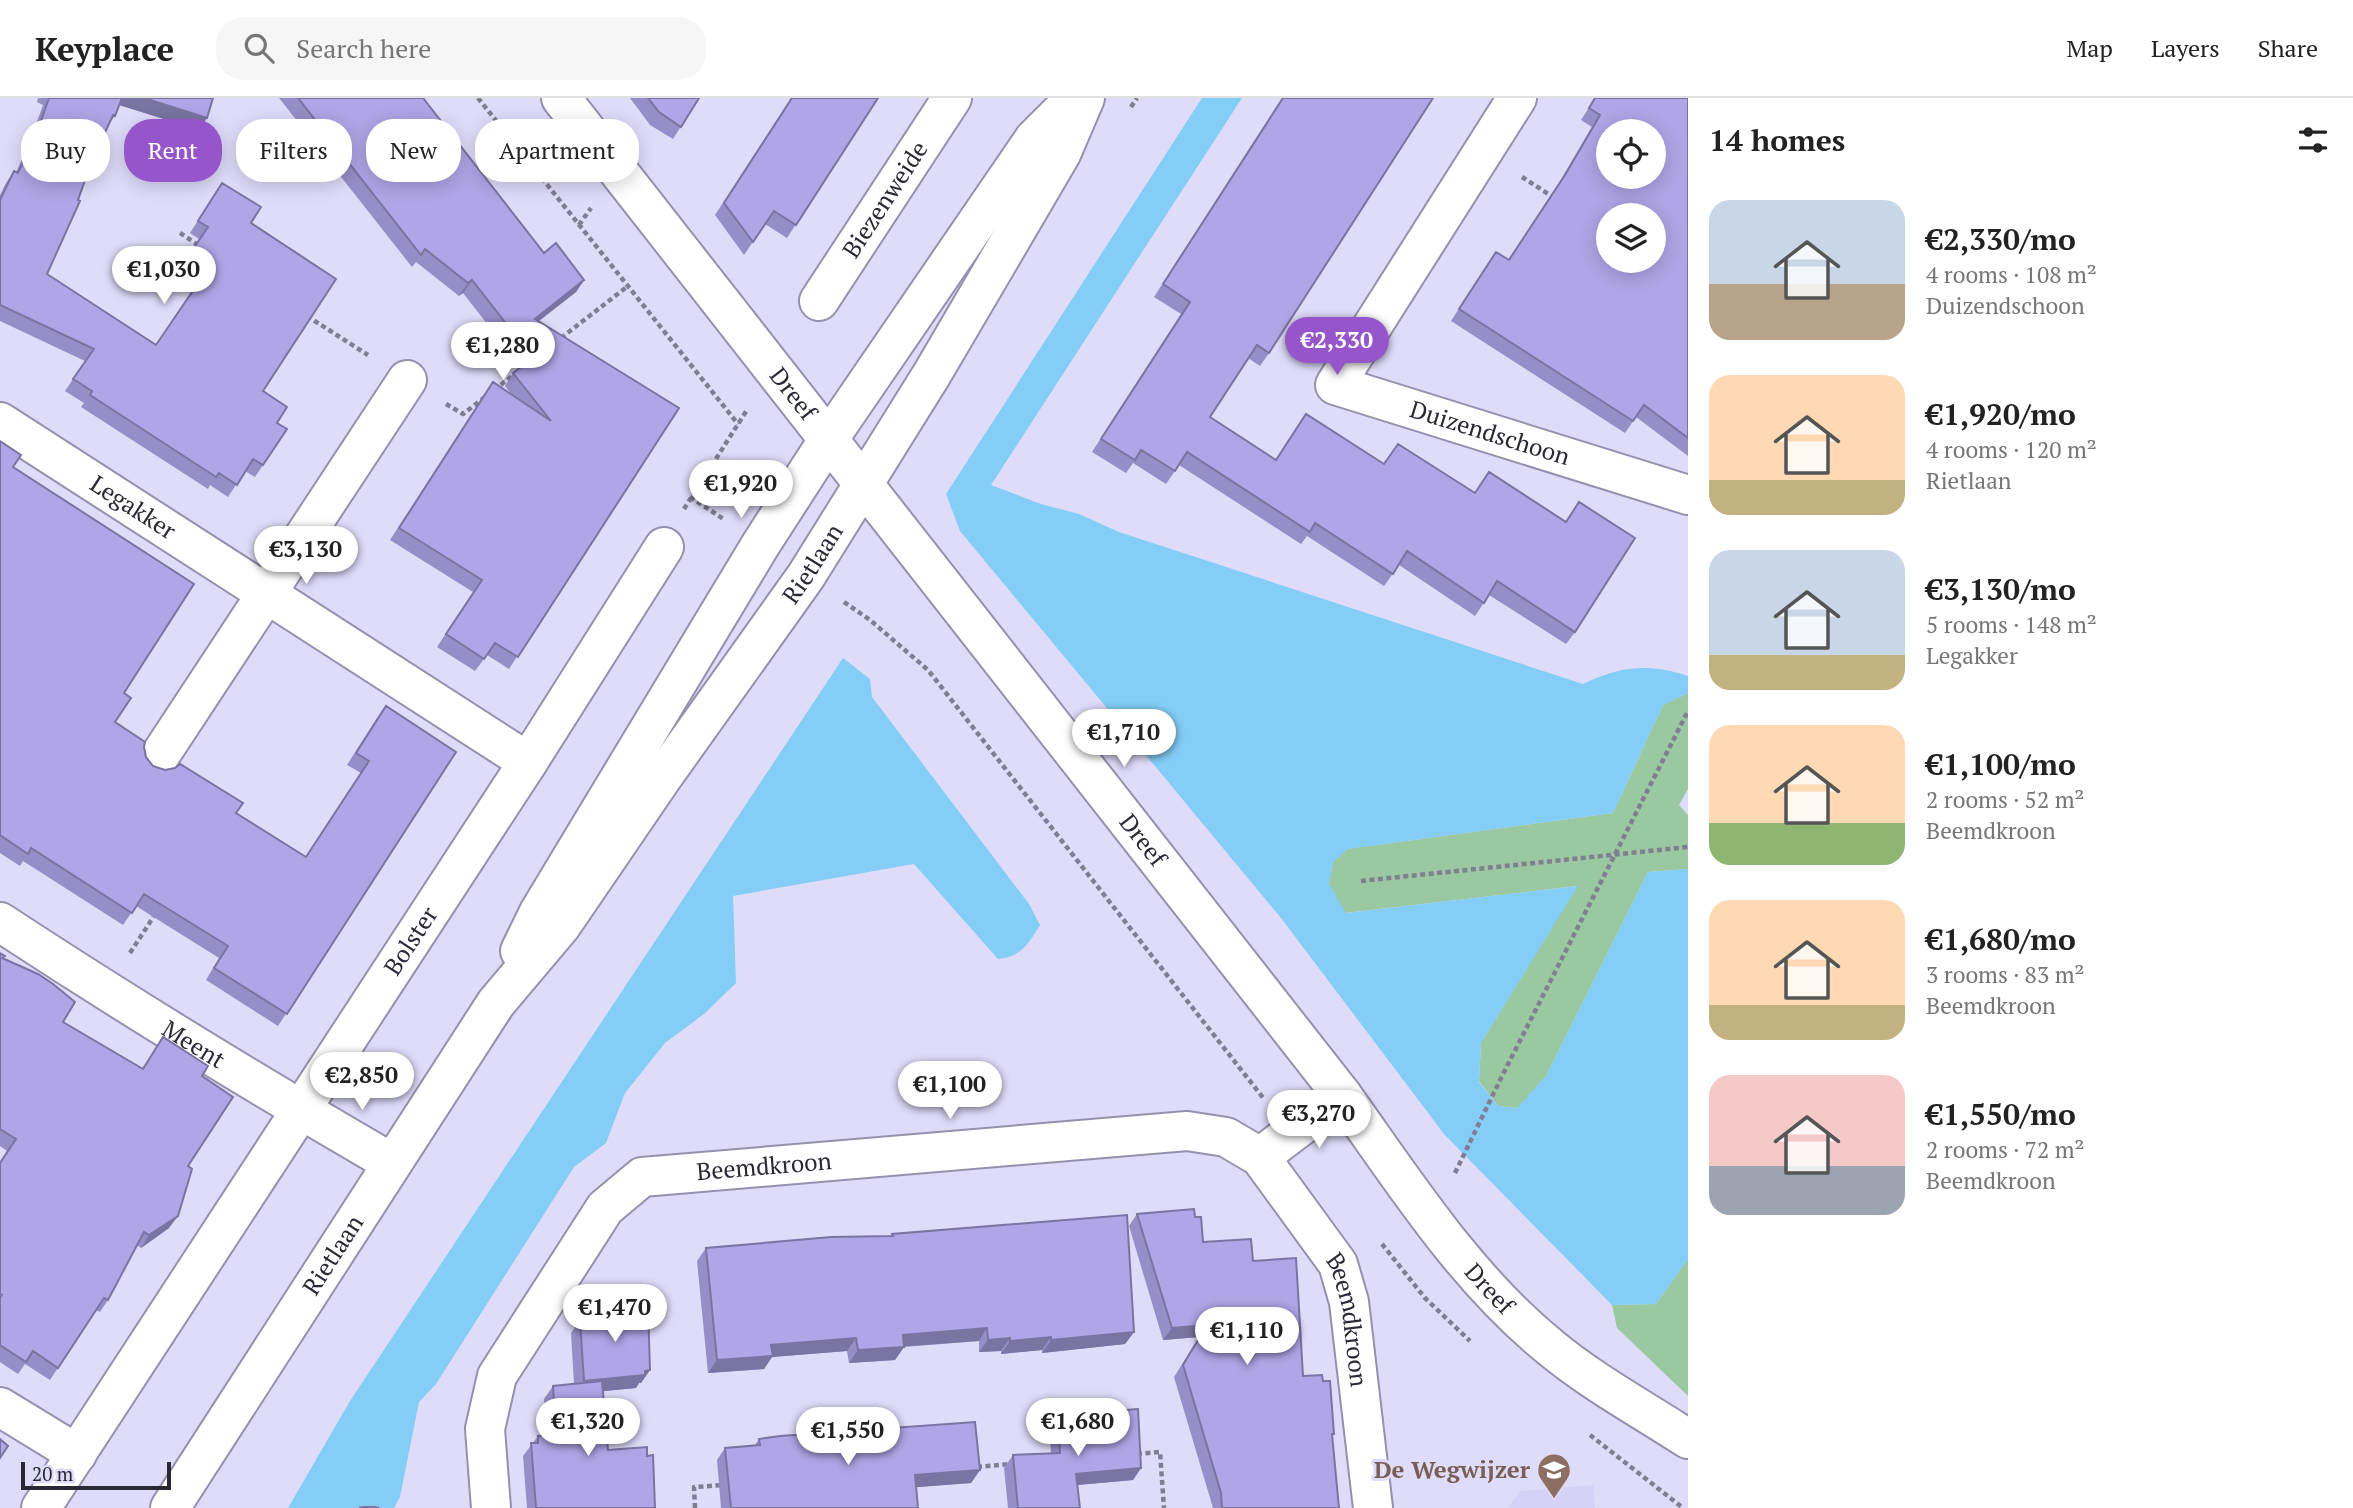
<!DOCTYPE html>
<meta charset="utf-8">
<style>
:root{--surface:#fff;--page:#f6f6f6;--text:#222;--muted:#767676;--line:#e0e0e0;--accent:#9655cb}
body{margin:0;font-family:"PT Serif",serif;background:var(--page);color:var(--text);height:100vh;display:flex;flex-direction:column;font-size:26px;white-space:nowrap}
*{box-sizing:border-box;margin:0}
p{font-size:23px;color:var(--muted)}
.icon{flex:none;width:38px;height:38px;fill:none;stroke:currentColor;stroke-width:2;stroke-linecap:round;stroke-linejoin:round}
.map{position:relative;flex:1;overflow:hidden}
.side{display:flex;flex-direction:column;background:var(--surface);width:665px}
.side>*{flex:none}
.guide{position:absolute;left:21px;top:21px;width:665px;height:63px;display:flex;gap:14px}
.tools{position:absolute;left:1596px;top:21px;display:grid;gap:14px}
.tools a{display:grid;place-items:center;width:70px;height:70px;border-radius:50%;background:var(--surface);box-shadow:0 4px 18px #0003;font-size:35px}
.scale{position:absolute;left:21px;bottom:18px;width:150px;box-sizing:border-box;padding-left:7px;border:4px solid #2a2834;border-top:0;font-size:19px;line-height:24px;white-space:nowrap;color:#2a2834;-webkit-text-stroke:5px #dfdcfa;paint-order:stroke}
.price{position:absolute;translate:-50% -60px;padding:0 16px;border-radius:24px;background:#fff;color:#222;font-size:23px;line-height:46px;filter:drop-shadow(0 2px 4px #0008)}
.price::after{content:'';position:absolute;left:50%;top:42px;width:21px;height:16px;margin-left:-10px;background:inherit;clip-path:polygon(0 0,100% 0,50% 100%)}
.price.on{background:var(--accent);color:#fff}
ul{padding:0;list-style:none}
li{display:flex;align-items:center;gap:21px;height:175px;padding:0 21px}
li span{display:grid;place-items:center;flex:none;width:196px;height:140px;border-radius:21px;color:#555}
li>.icon{margin-inline-start:auto}
span .icon{width:84px;height:84px;fill:#fffc;stroke-width:1}
li b{font-size:30px}
h2{display:flex;justify-content:space-between;align-items:center;height:84px;padding:0 21px;font-size:30px}
.tag{padding:0 24px;border-radius:28px;background:var(--surface);box-shadow:0 4px 18px #0003;font-size:24px;line-height:63px}
.tag.on{background:var(--accent);color:#fff}
header{display:flex;align-items:center;gap:42px;box-sizing:border-box;height:98px;padding:0 35px;background:var(--surface);border-bottom:2px solid var(--line)}
header strong{font-size:33px}
nav{display:flex;gap:38px;margin-inline-start:auto;font-size:24px}
.search{width:490px;height:63px;background:var(--page);display:flex;align-items:center;gap:18px;box-sizing:border-box;padding:0 24px;border-radius:28px;color:var(--muted);font-size:26px}
main{display:flex;flex:1;min-height:0}
.map>svg:first-child{display:block}
.built{fill:#d6d1f7}
.green{fill:#9ac8a0}
.water{fill:#84cdf7}
.lines{fill:none;stroke-linecap:round;stroke-linejoin:round}
.minor-casing{stroke:#9490ad;stroke-width:42}
.path{stroke:#807e92;stroke-width:4.5;stroke-dasharray:5 3.5;stroke-linecap:butt}
.minor{stroke:#fff;stroke-width:38}
.wall{fill:#968ec7}
.shaded-wall{fill:#7a74a2}
.building{fill:#afa5e7;stroke:#7a74a2;stroke-width:2;fill-rule:evenodd}
.labels{text-anchor:middle;stroke-width:6;stroke-linejoin:round;paint-order:stroke}
.street-label{font-size:24px;fill:#2a2834;stroke:#dfdcfa}
.education-label{font-size:24px;font-weight:bold;fill:#785e54;stroke:#dfdcfa;text-anchor:end}
</style>
<header>
<strong>Keyplace</strong>
<div class="search"><svg class="icon" aria-label="search" viewBox="0 0 24 24"><circle cx="10" cy="10" r="6"/><path d="M15 15l6 6"/></svg>Search here</div>
<nav><a>Map</a><a>Layers</a><a>Share</a></nav>
</header>
<main>
<div class="map">
<svg width="1688" height="1410" viewBox="0 0 1688 1410">
<rect width="100%" height="100%" fill="#dfdcfa"/>
<path class="built" d="M1593,1387L1595,1410H1508L1520,1393Z"/>
<path class="green" d="M1688,595V691L1679,707L1688,717V771L1648,774L1546,978L1518,1010L1498,1008L1479,983L1481,945L1577,788L1345,815L1329,786L1333,764L1347,751L1613,715L1663,607Z
M1688,1161V1298L1617,1230L1612,1207L1656,1206Z"/>
<path class="water" d="M1202,0H1242L991,387L1041,406L1079,416L1119,434L1583,586C1621,568 1648,565 1688,578V595L1663,607L1613,715L1348,751L1333,764L1329,786L1346,815L1578,788L1481,945L1479,984L1498,1008L1517,1010L1546,978L1648,774L1688,771V1161L1656,1206L1612,1207L1444,1036L1281,820L960,433L946,396Z
M843,560L870,581L872,599L1029,806L1040,827C1029,845 1021,859 998,861L914,766L733,798L736,885L704,916L665,945L625,995L606,1045L574,1069L436,1286L419,1304L400,1399L394,1410H288L350,1303Z"/>
<g class="lines">
<g class="minor-casing">
<g id="minor">
<path id="s1" d="M561,0L1342,997C1405,1085 1465,1180 1550,1249C1592,1284 1642,1311 1688,1341"/>
<path id="s2" d="M1517,0L1335,287L1688,397"/>
<path id="s3" d="M819,203L952,0"/>
<path id="s4" d="M0,324L528,664"/>
<path d="M157,662L407,282"/>
<path id="s5" d="M0,824C128,908 259,988 392,1065"/>
<path d="M520,853L539,814L761,446L828,342L1034,41L1075,0"/>
<path d="M1260,1059L1342,997"/>
<path d="M0,1309L77,1356"/>
<path id="s6" d="M41,1410L528,664L664,449"/>
<path id="s7" d="M170,1410L496,905L561,828L662,680L806,478L932,276L1061,56L1085,0"/>
<path id="s8" d="M491,1410L485,1331L497,1278L605,1110L642,1079L1187,1033L1226,1039L1260,1059L1338,1166L1349,1204L1373,1410"/>
</g>
</g>
<path class="path" d="M478,0L738,326
M1131,9L1137,0
M1522,79L1553,99
M579,127L591,110
M180,135L200,148
M307,218L368,257
M561,240L628,188
M494,292L515,276
M446,306L463,316L485,299
M690,399L725,422
M684,411L747,312
M844,504L870,522L928,572L1264,1001
M1361,783L1688,749
M130,855L156,815
M1455,1075L1502,978L1688,613
M1382,1146L1425,1200L1470,1243
M1590,1337L1683,1410
M1137,1356L1160,1354L1164,1410
M977,1369L1010,1366
M695,1410L694,1389L725,1387"/>
<use href="#minor" class="minor"/>
</g>
<path class="wall" d="M38,0H213L199,32L119,7L115,18L108,27L91,65L47,176L156,246L198,185L179,172L199,141L190,135L222,85L251,125L263,293L277,325L287,331L255,379L245,373L228,399L210,387L208,391L81,309L84,305L65,293L85,263L0,223V97L6,85L14,73L16,74L28,49L43,7L37,4Z
M279,0H423L544,155L584,182L576,194L539,223L679,310L509,571L487,557L475,573L437,549L473,494L390,442L493,284L512,297L505,288L513,275L521,269L463,195L459,198L416,164L412,169Z
M630,0H699L673,41L650,27Z
M791,0H878L787,140L765,126L744,157L715,117Z
M1282,0H1433L1269,255L1260,268L1248,260L1210,319L1276,362L1306,316L1384,366L1566,424L1579,404L1575,534L1566,546L1489,497L1475,518L1399,467L1384,488L1307,438L1301,446L1179,367L1166,386L1133,365L1126,375L1092,354L1181,216L1154,199Z
M1595,0H1688V358L1636,319L1625,335L1451,223L1496,154L1508,162L1557,88L1592,29L1581,22Z
M0,343L124,595L115,624L144,649L146,659L153,668L236,715L306,759L361,675L347,667L377,620L456,654L278,928L206,882L219,860L136,808L123,827L23,763L20,768L0,755Z
M0,855L3,860L63,924L142,971L163,939L202,978L188,1068L169,1130L141,1150L137,1147L108,1202L100,1214L96,1212L50,1282L25,1266L18,1276L0,1264V1064L7,1053L0,1048Z
M1137,1116L1195,1119L1203,1144L1253,1163L1303,1278L1332,1339L1339,1410H1213L1174,1279L1199,1239L1163,1242L1129,1128Z
M892,1136L1134,1234L1125,1246L1042,1255V1252L1001,1256V1253L979,1254V1243L904,1249L895,1262L849,1265L847,1253L772,1259L764,1271L708,1275L697,1163L706,1150L891,1138Z
M586,1215L650,1272L641,1285H639L636,1290L603,1293L608,1352L647,1358L655,1410H527L523,1358L538,1338L547,1337L544,1301L553,1288L574,1286L571,1235L580,1222H582Z
M1057,1317L1141,1370L1133,1382L1077,1387L1080,1410H1008L1004,1370L1013,1357L1051,1355L1049,1329Z
M759,1341L980,1372L971,1385L916,1389L918,1410H721L717,1362L725,1350L755,1347Z"/>
<path class="shaded-wall" d="M119,0H144L207,20L199,32L116,6Z
M472,182L463,195L459,198L468,185Z
M584,182L576,194L526,233L535,221Z
M178,1118L169,1130L141,1150L149,1137Z
M1207,1227L1199,1239L1163,1242L1172,1230Z
M987,1230L979,1243L894,1249L903,1237Z
M1134,1234L1125,1246L1042,1255L1051,1242Z
M1051,1239L1042,1252L1001,1256L1010,1243Z
M856,1240L847,1253L772,1259L764,1271L708,1275L717,1262L771,1247Z
M1010,1240L1001,1253L979,1254L988,1242Z
M904,1249L895,1262L849,1265L858,1252Z
M650,1272L641,1285H639L636,1290L575,1296L584,1283Z
M1141,1370L1133,1382L1067,1388L1076,1376Z
M980,1372L971,1385L906,1390L915,1377Z"/>
<path class="building" d="M49,0H122L115,18L113,17L91,65L78,102L80,103L47,176L156,247L207,172L187,160L208,129L198,123L222,85L261,109L251,125L336,181L263,293L287,309L277,325L287,331L263,367L253,361L237,387L219,375L216,379L90,297L92,293L73,281L94,251L0,207V102L14,73L18,75L36,37Z
M144,0H213L207,20Z
M298,0H423L544,155L556,145L584,182L535,221L679,310L518,559L495,545L484,561L446,536L482,482L399,430L493,284L551,323L513,275L533,260L472,182L468,185L425,151L421,157Z
M648,0H699L681,29L659,14Z
M792,0H878L796,127L774,113L753,144L724,105Z
M1283,0H1433L1269,255L1257,247L1210,319L1276,362L1306,316L1384,366L1398,346L1475,395L1489,374L1566,424L1579,404L1635,440L1575,534L1497,483L1484,505L1407,453L1393,476L1315,425L1310,434L1187,354L1175,373L1141,352L1135,362L1101,341L1190,204L1163,186Z
M1595,0H1688V340L1644,307L1633,323L1459,211L1496,154L1509,162L1565,77L1600,17L1589,10ZM1608,33H1654V79H1608ZM1608,117H1654V163H1608Z
M0,343L21,357L13,369L194,486L124,595L131,600L115,624L145,644L144,649L146,659L153,668L165,672L175,670L180,666L243,705L236,715L306,759L369,663L356,655L386,608L456,654L287,916L214,870L228,848L144,796L132,815L31,750L28,756L0,737Z
M0,855L5,858L2,860L38,876L53,886L75,904L63,924L143,971L163,939L208,968L202,978L233,999L188,1068L192,1071L178,1118L149,1137L144,1134L108,1202L104,1200L58,1270L33,1253L26,1264L0,1247V1200L2,1197L0,1196V1065L16,1041L0,1031Z
M1194,1111L1195,1119H1201L1203,1144L1251,1141L1253,1163L1296,1160L1303,1278L1322,1277L1323,1283H1330L1334,1336H1332L1339,1410H1222L1221,1395L1183,1267L1207,1227L1172,1230L1137,1116Z
M1127,1117L1134,1234L1051,1242V1239L1010,1243V1240L988,1242L987,1230L903,1237L904,1249L858,1252L856,1240L771,1247L773,1258L717,1262L706,1150L831,1139L893,1138L892,1136Z
M648,1210L650,1272L645,1273V1277L584,1283L580,1222H587L586,1215Z
M602,1283L608,1352L647,1349V1358L653,1357L655,1410H536L531,1345H538V1338L556,1337L553,1288Z
M1138,1311L1141,1370L1076,1376L1080,1410H1018L1013,1357L1060,1355L1057,1317Z
M975,1324L980,1372L915,1377L918,1410H731L725,1350L760,1347L759,1341L780,1338Z
M0,1341L8,1348L0,1360Z
M363,1409H375L379,1410H359Z"/>
<defs>
<g id="school-pin" transform="scale(1.75)"><path d="M0 17L-7.5 6A9.5 9.5 0 1 1 7.5 6Z" fill="#8d6e63" stroke="#dfdcfa"/><path d="M0-5L7-2L0 1L-7-2ZM-4 1L0 2.5L4 1V4Q0 6-4 4Z" fill="#fff"/></g>
</defs>
<g fill-rule="evenodd">
<use href="#school-pin" x="1554" y="1372"/>
</g>
<g class="labels">
<g class="street-label">
<text dy="8" stroke="none"><textPath href="#s3" startOffset="121">Biezenweide</textPath></text>
<text dy="8" stroke="none"><textPath href="#s1" startOffset="376">Dreef</textPath></text>
<text dy="8" stroke="none"><textPath href="#s2" startOffset="502">Duizendschoon</textPath></text>
<text dy="8" stroke="none"><textPath href="#s4" startOffset="158">Legakker</textPath></text>
<text dy="8" stroke="none"><textPath href="#s7" startOffset="1143">Rietlaan</textPath></text>
<text dy="8" stroke="none"><textPath href="#s1" startOffset="943">Dreef</textPath></text>
<text dy="8" stroke="none"><textPath href="#s6" startOffset="677">Bolster</textPath></text>
<text dy="8" stroke="none"><textPath href="#s5" startOffset="229">Meent</textPath></text>
<text dy="8" stroke="none"><textPath href="#s8" startOffset="504">Beemdkroon</textPath></text>
<text dy="8" stroke="none"><textPath href="#s7" startOffset="301">Rietlaan</textPath></text>
<text dy="8" stroke="none"><textPath href="#s1" startOffset="1510">Dreef</textPath></text>
<text dy="8" stroke="none"><textPath href="#s8" startOffset="1197">Beemdkroon</textPath></text>
</g>
<g class="education-label">
<text x="1530" y="1380">De Wegwijzer</text>
</g>
</g>
</svg>
<div class="tools">
<a><svg class="icon" aria-label="locate" viewBox="0 0 24 24"><circle cx="12" cy="12" r="6"/><path d="M12 2v4M12 18v4M2 12h4M18 12h4"/></svg></a>
<a><svg class="icon" aria-label="layers" viewBox="0 0 24 24"><path d="M12 4l9 5-9 5-9-5zM3 14l9 5 9-5"/></svg></a>
</div>
<div class="scale">20 m</div>
<b class="price" style="left:164px;top:208px">€1,030</b>
<b class="price on" style="left:1337px;top:279px">€2,330</b>
<b class="price" style="left:503px;top:284px">€1,280</b>
<b class="price" style="left:741px;top:422px">€1,920</b>
<b class="price" style="left:306px;top:488px">€3,130</b>
<b class="price" style="left:1124px;top:671px">€1,710</b>
<b class="price" style="left:362px;top:1014px">€2,850</b>
<b class="price" style="left:950px;top:1023px">€1,100</b>
<b class="price" style="left:1319px;top:1052px">€3,270</b>
<b class="price" style="left:615px;top:1246px">€1,470</b>
<b class="price" style="left:1247px;top:1269px">€1,110</b>
<b class="price" style="left:588px;top:1360px">€1,320</b>
<b class="price" style="left:1078px;top:1360px">€1,680</b>
<b class="price" style="left:848px;top:1369px">€1,550</b>
<div class="guide">
<a class="tag">Buy</a>
<a class="tag on">Rent</a>
<a class="tag">Filters</a>
<a class="tag">New</a>
<a class="tag">Apartment</a>
</div>
</div>
<section class="side">
<h2>14 homes<svg class="icon" aria-label="filters" viewBox="0 0 24 24"><path d="M4 7h16M4 17h16"/><circle cx="9" cy="7" r="2"/><circle cx="15" cy="17" r="2"/></svg></h2>
<ul>
<li><span style="background:linear-gradient(#c9d6e8 60%,#b9a48a 0)"><svg class="icon" aria-label="home" viewBox="0 0 24 24"><path d="M3 11l9-7 9 7M6 9v11h12V9"/></svg></span><div><b>€2,330/mo</b><p>4 rooms · 108 m²</p><p>Duizendschoon</p></div></li>
<li><span style="background:linear-gradient(#ffd9b3 75%,#c2b280 0)"><svg class="icon" aria-label="home" viewBox="0 0 24 24"><path d="M3 11l9-7 9 7M6 9v11h12V9"/></svg></span><div><b>€1,920/mo</b><p>4 rooms · 120 m²</p><p>Rietlaan</p></div></li>
<li><span style="background:linear-gradient(#c9d6e8 75%,#c2b280 0)"><svg class="icon" aria-label="home" viewBox="0 0 24 24"><path d="M3 11l9-7 9 7M6 9v11h12V9"/></svg></span><div><b>€3,130/mo</b><p>5 rooms · 148 m²</p><p>Legakker</p></div></li>
<li><span style="background:linear-gradient(#ffd9b3 70%,#8fb573 0)"><svg class="icon" aria-label="home" viewBox="0 0 24 24"><path d="M3 11l9-7 9 7M6 9v11h12V9"/></svg></span><div><b>€1,100/mo</b><p>2 rooms · 52 m²</p><p>Beemdkroon</p></div></li>
<li><span style="background:linear-gradient(#ffd9b3 75%,#c2b280 0)"><svg class="icon" aria-label="home" viewBox="0 0 24 24"><path d="M3 11l9-7 9 7M6 9v11h12V9"/></svg></span><div><b>€1,680/mo</b><p>3 rooms · 83 m²</p><p>Beemdkroon</p></div></li>
<li><span style="background:linear-gradient(#f6c9c9 65%,#9aa5b1 0)"><svg class="icon" aria-label="home" viewBox="0 0 24 24"><path d="M3 11l9-7 9 7M6 9v11h12V9"/></svg></span><div><b>€1,550/mo</b><p>2 rooms · 72 m²</p><p>Beemdkroon</p></div></li>
</ul>
</section>
</main>
